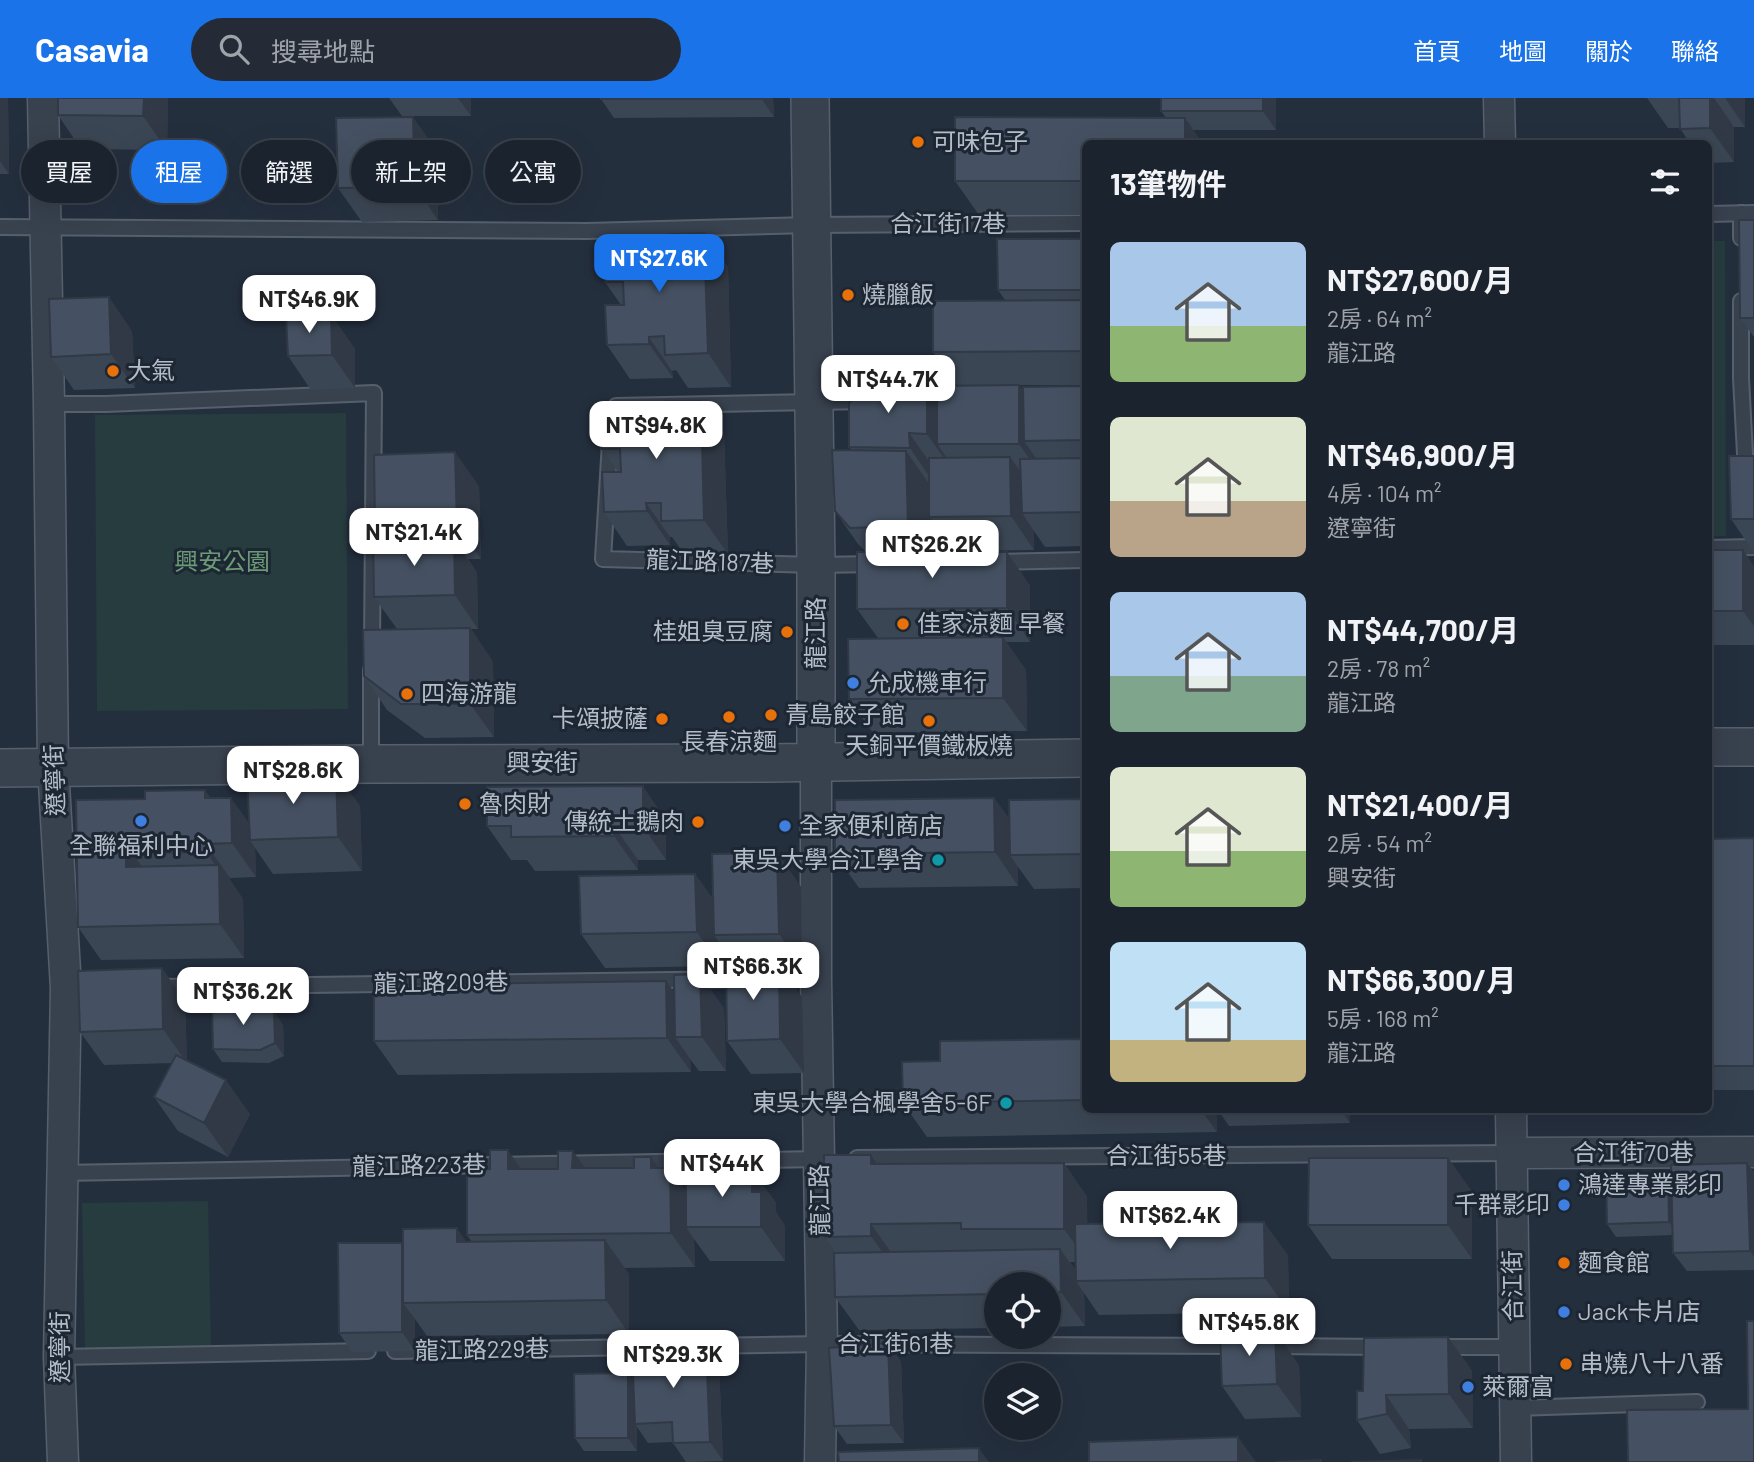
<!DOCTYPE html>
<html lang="zh-TW">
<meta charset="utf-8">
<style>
:root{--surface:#1b232e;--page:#242b36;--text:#f1f3f6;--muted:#a0a4aa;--line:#39404a;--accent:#1a73e8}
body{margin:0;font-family:Barlow,"Noto Sans TC",sans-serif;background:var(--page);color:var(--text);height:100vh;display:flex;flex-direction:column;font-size:26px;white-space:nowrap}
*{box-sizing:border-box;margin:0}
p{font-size:23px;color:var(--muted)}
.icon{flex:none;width:38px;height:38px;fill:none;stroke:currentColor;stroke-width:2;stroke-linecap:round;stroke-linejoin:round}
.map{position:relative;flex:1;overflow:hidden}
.side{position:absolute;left:1082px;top:42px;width:630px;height:973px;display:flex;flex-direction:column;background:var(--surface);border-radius:10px;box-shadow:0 7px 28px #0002,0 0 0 2px var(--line)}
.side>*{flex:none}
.guide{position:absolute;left:21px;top:42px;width:665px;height:63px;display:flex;gap:14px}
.tools{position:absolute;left:984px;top:1174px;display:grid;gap:14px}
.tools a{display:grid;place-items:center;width:77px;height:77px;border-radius:50%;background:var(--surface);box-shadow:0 7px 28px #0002,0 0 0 2px var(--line);font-size:35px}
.price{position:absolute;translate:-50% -60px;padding:0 16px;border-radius:14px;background:#fff;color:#222;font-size:23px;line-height:46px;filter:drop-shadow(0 2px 4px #0008)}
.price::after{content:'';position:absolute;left:50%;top:42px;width:21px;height:16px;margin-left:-10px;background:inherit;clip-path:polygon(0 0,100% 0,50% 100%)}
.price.current{background:var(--accent);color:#fff}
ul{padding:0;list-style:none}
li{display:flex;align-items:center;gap:21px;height:175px;padding:0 28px}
li span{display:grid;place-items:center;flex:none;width:196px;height:140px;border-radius:10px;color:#555}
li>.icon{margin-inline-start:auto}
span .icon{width:84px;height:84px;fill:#fffc;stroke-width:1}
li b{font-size:30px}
h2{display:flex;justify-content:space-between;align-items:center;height:84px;padding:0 28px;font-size:30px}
.pill{padding:0 24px;border-radius:32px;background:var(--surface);box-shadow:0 7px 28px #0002,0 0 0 2px var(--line);font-size:24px;line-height:63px}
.pill.current{background:var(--accent);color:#fff}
header{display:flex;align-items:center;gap:42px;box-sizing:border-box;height:98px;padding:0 35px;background:var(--accent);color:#fff}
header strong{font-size:33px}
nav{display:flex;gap:38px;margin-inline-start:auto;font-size:24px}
.search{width:490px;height:63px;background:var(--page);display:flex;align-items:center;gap:18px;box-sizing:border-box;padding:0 24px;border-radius:38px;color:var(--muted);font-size:26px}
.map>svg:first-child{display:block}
.green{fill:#263c3f}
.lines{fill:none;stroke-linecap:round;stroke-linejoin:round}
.service-casing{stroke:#565f6c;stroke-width:18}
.minor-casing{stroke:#565f6c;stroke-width:33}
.tertiary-casing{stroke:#565f6c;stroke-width:40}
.service{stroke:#38414e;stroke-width:14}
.minor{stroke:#38414e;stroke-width:30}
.tertiary{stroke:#38414e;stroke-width:37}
.wall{fill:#3b4654;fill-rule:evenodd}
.shaded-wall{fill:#303945}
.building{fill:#455162;stroke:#303945;stroke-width:2}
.food-dot{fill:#e8710a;stroke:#1d2633;stroke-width:2.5}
.shop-dot{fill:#3f7fe0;stroke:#1d2633;stroke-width:2.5}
.culture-dot{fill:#0f9aa8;stroke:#1d2633;stroke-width:2.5}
.labels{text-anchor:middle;stroke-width:6;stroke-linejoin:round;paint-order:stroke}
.poi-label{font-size:24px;fill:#b4bcc9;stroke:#1d2633;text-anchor:start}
.street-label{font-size:24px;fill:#b4bcc9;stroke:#1d2633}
.park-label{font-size:24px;fill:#6b9a76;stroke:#1d2633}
</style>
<header>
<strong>Casavia</strong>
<div class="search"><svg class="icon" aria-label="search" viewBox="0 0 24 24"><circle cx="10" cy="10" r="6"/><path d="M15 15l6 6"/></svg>搜尋地點</div>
<nav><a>首頁</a><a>地圖</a><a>關於</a><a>聯絡</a></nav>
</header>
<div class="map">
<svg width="1754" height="1364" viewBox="0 0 1754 1364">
<rect width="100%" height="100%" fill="#242f3e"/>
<path class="green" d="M1708,143H1725L1726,438H1708Z
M346,315L348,611L97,613L95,317Z
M208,1103L211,1252L85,1255L82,1105Z"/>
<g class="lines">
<g class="service-casing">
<path id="service" d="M1741,115V140
M1708,116L1754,115
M0,129L587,133L811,127L1085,125
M1741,203V280L1746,375
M49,306H106L374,295L372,549
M616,308L867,303
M610,344L603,461L816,467L876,466
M1708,450L1754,449
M994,464L1085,462
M371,664V572
M772,881H816
M156,889L744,881
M857,1060L1512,1055
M61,1075L822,1061
M1267,1248L1383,1249
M1438,1249H1514
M395,1253L822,1246L1239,1248
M59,1259L368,1253
M1515,1310L1697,1304"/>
</g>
<g class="minor-casing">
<path id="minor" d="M43,0L49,306L53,669L66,890L59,1259L63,1364
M1499,0L1500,46
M816,664V881L822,1246L820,1364
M1511,1012L1516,1364
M1512,1055L1754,1054"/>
</g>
<g class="tertiary-casing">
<path id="tertiary" d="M810,0L816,467V664
M1708,649H1754
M0,670L371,666L771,665L1085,660"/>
</g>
<use href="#service" class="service"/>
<use href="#minor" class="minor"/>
<use href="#tertiary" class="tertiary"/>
</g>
<path class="wall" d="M0,0H8L9,76H0Z
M168,0L167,52L81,51L58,17Z
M389,0H471V18H402Z
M773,0L774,19L614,20L601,1Z
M1161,0H1276V32H1193L1203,46H1085V117H979L955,83L1166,20L1161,13Z
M1647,0H1745V29H1734V64L1708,65V46H1690L1680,30H1668Z
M437,53L438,122L362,124L338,90Z
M1754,122V239L1740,220Z
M1085,141V287H1019L1023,294L1085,288V448L1045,449L1034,433V452L953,453L931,421L932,454H1007L1030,488V544H1006L1026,572L1027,633L873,635L849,601L878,540L857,511L866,454L858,446L835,413L851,352L849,349L937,301L957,288L933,254L1005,202L998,192Z
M654,154L728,169L731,289L688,290L676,272L672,273L673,280L630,281L607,247L621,207L605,184Z
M331,217L355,251V290L311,292L288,258Z
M132,233L135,290L74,292L51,259Z
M651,321L724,336L728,456L685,457L672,439H670V447L627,448L604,414L618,374L602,351Z
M1754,358V455L1731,421Z
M479,388L481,461H468L477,475L478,531H471L493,564L494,639L425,640L387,612L364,578L397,531L374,499L384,442L375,429Z
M1708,452L1754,468V547H1708Z
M211,700L249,725L360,708L362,773L273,776L255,750L256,779L230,780V782L243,801L244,860L101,862L78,829L76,702Z
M994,700L1010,722L1085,701V790L1034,791L1018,769V788L859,790L835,756Z
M666,722V762H638V772L535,773L527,762H511L487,728Z
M1754,740V992H1708V741Z
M777,755L801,789L802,869L782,870L802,899L804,975L751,976L727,943L734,867L720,846V868L605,870L581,836L695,776L713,801Z
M162,870L185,904L187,963L250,1016L228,1059L178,1033L154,999L172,965L104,967L80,934Z
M674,894L724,910L726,973H699L690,961L691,974L398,977L374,943Z
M274,914L283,927L284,958L269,965L222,964L213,951Z
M1085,941V1012H1216L1217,1034L927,1039L903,1005Z
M1218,1012H1350V1025L1229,1028Z
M1390,1012H1458V1015H1393Z
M871,1057L877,1066L1064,1065L1087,1099V1126L1288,1157L1289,1214L1099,1217L1084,1195L1085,1228L1048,1229V1186H996V1230L859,1232L835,1199L836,1155L825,1139ZM1070,1164H1076V1173Z
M651,1059L659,1070L686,1092L752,1072L776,1105V1114L785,1128V1163H710L694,1141L695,1169L624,1170L629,1176V1236L427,1238L415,1221V1253L352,1254L339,1235L402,1145L403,1146L472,1144L467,1137L521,1071L634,1070Z
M1448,1060L1472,1094V1161H1332L1308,1127Z
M1747,1065L1754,1074V1172L1687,1173L1673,1155V1137L1616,1139L1607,1126L1671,1080Z
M1448,1239L1472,1273L1473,1330L1409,1331L1411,1350L1380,1356L1357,1322L1363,1293Z
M888,1245L901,1264L904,1345L847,1346L834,1328Z
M682,1249L719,1267L723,1363L686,1364L673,1345L672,1344L648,1345L637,1329V1353H584L575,1340L634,1283Z
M1299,1267L1301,1319L1245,1321L1222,1288Z"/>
<path class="shaded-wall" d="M0,0H8L9,76L0,63Z
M144,0H168L167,52L143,18Z
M458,0H471V18Z
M761,0H773L774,19Z
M1263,0H1276V32L1263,13Z
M1710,0H1714L1734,29V64L1710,30Z
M1725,0H1745V29Z
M413,19L437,53L438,122L415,89Z
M1185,20L1203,46H1185Z
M704,135L728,169L731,289L708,255Z
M646,143L670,176L647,154Z
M109,199L132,233L135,290L111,256Z
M331,217L355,251V290L332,257Z
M649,239L672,273L673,280L649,246Z
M927,286L950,320L937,346L951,366V370L927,336Z
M1019,287L1042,321L1024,343L1043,370V380L1019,346Z
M701,303L724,336L728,456L704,422Z
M644,310L667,344L643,321Z
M909,335L933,369V384L910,350Z
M906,353L930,387L929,419L931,421L932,462L908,428Z
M455,354L479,388L481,461L457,427Z
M1010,359L1034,393L1022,415L1034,433V452L1011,418Z
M646,405L670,439V447L647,413Z
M454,441L477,475L478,531L455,497Z
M1743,452L1754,468V528L1743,513Z
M1007,454L1030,488V544L1007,510Z
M470,530L493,564L494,639L470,606Z
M1003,539L1026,572L1027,633L1003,600Z
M336,674L360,708L362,773L338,739Z
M643,688L666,722V762L643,728Z
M205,692L229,725L205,700Z
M231,700L255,733L250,742L255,750L256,779L232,745Z
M994,700L1018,734L1010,757L1018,769V788L995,754Z
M614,728L638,762V772L614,738Z
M126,746L150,780L126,769Z
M206,746L230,780V782L243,801L244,860L220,826L219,772L206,754Z
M777,755L801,789L802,869L779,836Z
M695,776L719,810L714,837L720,846V868L697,834Z
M779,866L802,899L804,975L780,941Z
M162,870L185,904L187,965L163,931Z
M700,876L724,910L726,973L702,939Z
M666,883L690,916L675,939L690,961L691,974L667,940Z
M274,914L283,927L284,958L275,945Z
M226,982L250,1016L228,1059L204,1025Z
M1201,1012H1216L1217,1034Z
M1341,1012H1350V1025Z
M508,1052L531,1086L508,1071Z
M573,1053L596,1086L572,1070Z
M871,1057L894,1091L871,1066Z
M651,1059L670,1086V1070L694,1104L686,1129L694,1141L695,1169L671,1135L651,1070Z
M1448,1060L1472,1094V1161L1448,1127Z
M1064,1065L1087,1099L1088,1164L1064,1131Z
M1747,1065L1754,1074V1159L1750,1153Z
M752,1072L776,1105V1114L785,1128V1163L761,1129L752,1094Z
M1668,1075L1677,1088L1678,1137L1669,1124Z
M1264,1124L1288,1157L1289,1214L1265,1180Z
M871,1126L895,1160V1172L871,1138Z
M457,1130L480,1164L457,1144Z
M605,1142L629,1176V1236L606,1202Z
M402,1145L415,1163L403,1205L415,1221V1253L402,1234Z
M1060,1151L1083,1183H1076L1084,1195L1085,1228L1061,1194Z
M1275,1233L1299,1267L1301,1319L1277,1286Z
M1448,1239L1472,1273L1473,1330L1449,1296Z
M888,1245L901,1264L904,1345L891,1327Z
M706,1249L719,1267L723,1363L710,1344Z
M628,1275L637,1288L635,1326L637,1329V1353L628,1340Z
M1386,1297L1409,1331L1411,1350L1387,1316Z
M1238,1339L1256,1364H1238Z
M979,1350L989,1364H979Z"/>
<path class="building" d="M58,0H144L143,18L58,17Z
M601,0H761V1H601Z
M1161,0H1263V13H1161Z
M1679,0H1710V30L1680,31Z
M413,19L415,89L338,90L336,20Z
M955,19L1185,20V46H1085V83H955Z
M1739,122H1754V220H1740Z
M704,135L708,255L665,257L664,238L649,239V246L607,247L605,207H624L623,184H605L604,144L646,143L647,154L670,153V136Z
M997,141H1085V192H998Z
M109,199L111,256L51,259L49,201Z
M1085,202V253L933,254V203Z
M331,217L332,257L288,258L286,218Z
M866,286H927V336L909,335L910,350L849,349V305Z
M1019,287V346H937V288Z
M1085,288V342L1024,343L1023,289Z
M666,303H701L704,422L661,423V405H646L647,413L604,414L602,374H621L620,351H602L600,311L644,310L643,321L667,320Z
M832,352L906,353L908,428L850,430L835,413Z
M455,354L457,427L375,429L374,357Z
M1729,358H1754V421H1731Z
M1010,359L1011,418L929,419V360Z
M1085,360V414L1022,415L1020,361Z
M454,441L455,497L374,499L373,442Z
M1708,452H1743V513H1708Z
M857,454H1007V510L857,511Z
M470,530V606H401L364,578L363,532Z
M1003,539V600L849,601L848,541Z
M336,674L338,739L250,742L247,677Z
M643,688V728H614V738L511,739V728H487V689Z
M205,692V700H231L232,745L206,746V754L146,755V746H126V769L219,767L220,826L78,829L76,702L145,701V693Z
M994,700L995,754L835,756V702Z
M1085,701V756L1010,757L1009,702Z
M1754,740V968H1708V741Z
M777,755L779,836L714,837L712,756Z
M695,776L697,834L581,836L579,778Z
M779,866L780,941L727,943L726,867Z
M162,870L163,931L80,934L78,873Z
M700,876L702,939H675L674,877Z
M666,883L667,940L374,943V887Z
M265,906L274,914L275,945L260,952L213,951L212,908Z
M1085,941V1002L903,1005L902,964L940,963V943Z
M176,957L226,982L204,1025L154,999Z
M490,1052H508V1071H558V1053H573L572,1070H634V1059H651V1070H670L671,1135L467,1137V1072L490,1071Z
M824,1057H871V1066L1064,1065V1131H961V1125L871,1126V1138L825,1139Z
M1309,1060H1448V1127H1308Z
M1747,1065L1750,1153L1673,1155L1671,1067Z
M686,1072H752V1094H761V1129H686Z
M1668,1075L1669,1124L1607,1126L1606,1077Z
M1264,1124L1265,1180L1076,1183L1075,1126Z
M457,1130V1144L605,1142L606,1202L403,1205V1131Z
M338,1145H402V1234L339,1235Z
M1060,1151L1061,1194L1048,1195V1186H996V1196L835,1199L834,1155Z
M1747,1223H1754V1364H1628L1627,1312L1748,1311Z
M1275,1233L1277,1286L1222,1288L1220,1235Z
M1448,1239L1449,1296L1386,1297L1387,1316L1357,1322V1293H1363L1364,1240Z
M680,1245V1249H706L710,1344L673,1345L672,1324L635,1326L632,1251L659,1250L658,1246Z
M888,1245L891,1327L834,1328L829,1250Z
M628,1275V1340H575L574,1276Z
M1238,1339V1364H1089V1344Z
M979,1350V1364H839L838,1354Z
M1321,1362V1364H1276Z
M1421,1362V1364H1351Z"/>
<g class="food-dot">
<circle cx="918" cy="44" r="7"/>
<circle cx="848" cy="197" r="7"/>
<circle cx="113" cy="273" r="7"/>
<circle cx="903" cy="526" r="7"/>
<circle cx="787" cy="534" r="7"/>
<circle cx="407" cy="596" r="7"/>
<circle cx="771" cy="617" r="7"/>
<circle cx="729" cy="619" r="7"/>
<circle cx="662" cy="621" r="7"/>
<circle cx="929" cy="623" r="7"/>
<circle cx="465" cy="706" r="7"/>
<circle cx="698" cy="724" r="7"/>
<circle cx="1564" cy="1165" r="7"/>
<circle cx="1566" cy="1266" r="7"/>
</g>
<g class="shop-dot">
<circle cx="853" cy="585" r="7"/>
<circle cx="141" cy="723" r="7"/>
<circle cx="785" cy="728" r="7"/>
<circle cx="1564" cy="1087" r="7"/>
<circle cx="1564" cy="1107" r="7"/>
<circle cx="1564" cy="1214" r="7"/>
<circle cx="1468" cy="1289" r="7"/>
</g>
<g class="culture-dot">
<circle cx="938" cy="762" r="7"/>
<circle cx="1006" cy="1005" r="7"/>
</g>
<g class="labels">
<g class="poi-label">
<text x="932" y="52">可味包子</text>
<text x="862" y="205">燒臘飯</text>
<text x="127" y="281">大氣</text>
<text x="917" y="534">佳家涼麵 早餐</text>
<text x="773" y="542" text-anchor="end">桂姐臭豆腐</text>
<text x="867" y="593">允成機車行</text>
<text x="421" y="604">四海游龍</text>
<text x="785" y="625">青島餃子館</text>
<text x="648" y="629" text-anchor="end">卡頌披薩</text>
<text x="729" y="652" text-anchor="middle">長春涼麵</text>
<text x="929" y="656" text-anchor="middle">天銅平價鐵板燒</text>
<text x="479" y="714">魯肉財</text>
<text x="684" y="732" text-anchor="end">傳統土鵝肉</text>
<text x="799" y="736">全家便利商店</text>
<text x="141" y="756" text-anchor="middle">全聯福利中心</text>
<text x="924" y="770" text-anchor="end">東吳大學合江學舍</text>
<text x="992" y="1013" text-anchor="end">東吳大學合楓學舍5-6F</text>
<text x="1578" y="1095">鴻達專業影印</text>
<text x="1550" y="1115" text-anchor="end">千群影印</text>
<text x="1578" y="1173">麵食館</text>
<text x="1578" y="1222">Jack卡片店</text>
<text x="1580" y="1274">串燒八十八番</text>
<text x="1482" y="1297">萊爾富</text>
</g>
<g class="street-label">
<text x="948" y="134">合江街17巷</text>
<text transform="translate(710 464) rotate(2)" y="8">龍江路187巷</text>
<text transform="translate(816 535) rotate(-90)" y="8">龍江路</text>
<text x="542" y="673">興安街</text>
<text transform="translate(55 682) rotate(-92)" y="8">遼寧街</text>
<text transform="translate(441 885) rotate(-1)" y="8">龍江路209巷</text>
<text x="1633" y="1063">合江街70巷</text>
<text x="1166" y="1066">合江街55巷</text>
<text transform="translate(419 1068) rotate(-1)" y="8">龍江路223巷</text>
<text transform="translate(820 1102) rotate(-91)" y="8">龍江路</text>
<text transform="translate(1513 1188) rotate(-91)" y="8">合江街</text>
<text x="895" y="1254">合江街61巷</text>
<text transform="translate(60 1249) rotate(-90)" y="8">遼寧街</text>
<text transform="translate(482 1252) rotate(-1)" y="8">龍江路229巷</text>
</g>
<g class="park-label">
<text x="222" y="472">興安公園</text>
</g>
</g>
</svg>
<div class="tools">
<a><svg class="icon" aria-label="locate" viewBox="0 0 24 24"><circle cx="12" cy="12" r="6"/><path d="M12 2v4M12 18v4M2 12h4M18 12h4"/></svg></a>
<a><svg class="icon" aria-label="layers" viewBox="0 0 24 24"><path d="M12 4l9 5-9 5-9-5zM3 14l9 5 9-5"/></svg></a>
</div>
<b class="price current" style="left:659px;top:196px">NT$27.6K</b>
<b class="price" style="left:309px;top:237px">NT$46.9K</b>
<b class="price" style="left:888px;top:317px">NT$44.7K</b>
<b class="price" style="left:656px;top:363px">NT$94.8K</b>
<b class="price" style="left:414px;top:470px">NT$21.4K</b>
<b class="price" style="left:932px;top:482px">NT$26.2K</b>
<b class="price" style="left:293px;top:708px">NT$28.6K</b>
<b class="price" style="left:753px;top:904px">NT$66.3K</b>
<b class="price" style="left:243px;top:929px">NT$36.2K</b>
<b class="price" style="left:722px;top:1101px">NT$44K</b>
<b class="price" style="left:1170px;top:1153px">NT$62.4K</b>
<b class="price" style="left:1249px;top:1260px">NT$45.8K</b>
<b class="price" style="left:673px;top:1292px">NT$29.3K</b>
<div class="guide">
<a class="pill">買屋</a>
<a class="pill current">租屋</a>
<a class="pill">篩選</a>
<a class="pill">新上架</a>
<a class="pill">公寓</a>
</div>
<section class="side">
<h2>13筆物件<svg class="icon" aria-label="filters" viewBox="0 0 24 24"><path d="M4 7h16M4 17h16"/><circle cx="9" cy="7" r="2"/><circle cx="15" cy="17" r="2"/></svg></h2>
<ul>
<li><span style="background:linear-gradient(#a9c7e8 60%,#8fb573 0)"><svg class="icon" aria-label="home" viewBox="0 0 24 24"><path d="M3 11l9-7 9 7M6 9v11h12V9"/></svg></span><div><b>NT$27,600/月</b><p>2房 · 64 m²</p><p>龍江路</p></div></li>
<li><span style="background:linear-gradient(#dfe7d0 60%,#b9a48a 0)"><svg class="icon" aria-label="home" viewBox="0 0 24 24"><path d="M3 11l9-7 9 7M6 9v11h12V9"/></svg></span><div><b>NT$46,900/月</b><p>4房 · 104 m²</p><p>遼寧街</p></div></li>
<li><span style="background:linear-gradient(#a9c7e8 60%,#7fa58c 0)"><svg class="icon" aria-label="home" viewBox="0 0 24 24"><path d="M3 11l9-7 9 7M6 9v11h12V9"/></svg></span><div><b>NT$44,700/月</b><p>2房 · 78 m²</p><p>龍江路</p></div></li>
<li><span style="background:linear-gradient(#dfe7d0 60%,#8fb573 0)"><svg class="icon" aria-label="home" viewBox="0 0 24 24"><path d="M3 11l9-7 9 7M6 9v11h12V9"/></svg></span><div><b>NT$21,400/月</b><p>2房 · 54 m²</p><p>興安街</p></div></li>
<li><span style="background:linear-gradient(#bfe0f5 70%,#c2b280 0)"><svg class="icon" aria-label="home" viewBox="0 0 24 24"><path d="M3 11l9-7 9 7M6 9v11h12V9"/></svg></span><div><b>NT$66,300/月</b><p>5房 · 168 m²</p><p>龍江路</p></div></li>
</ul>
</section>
</div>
